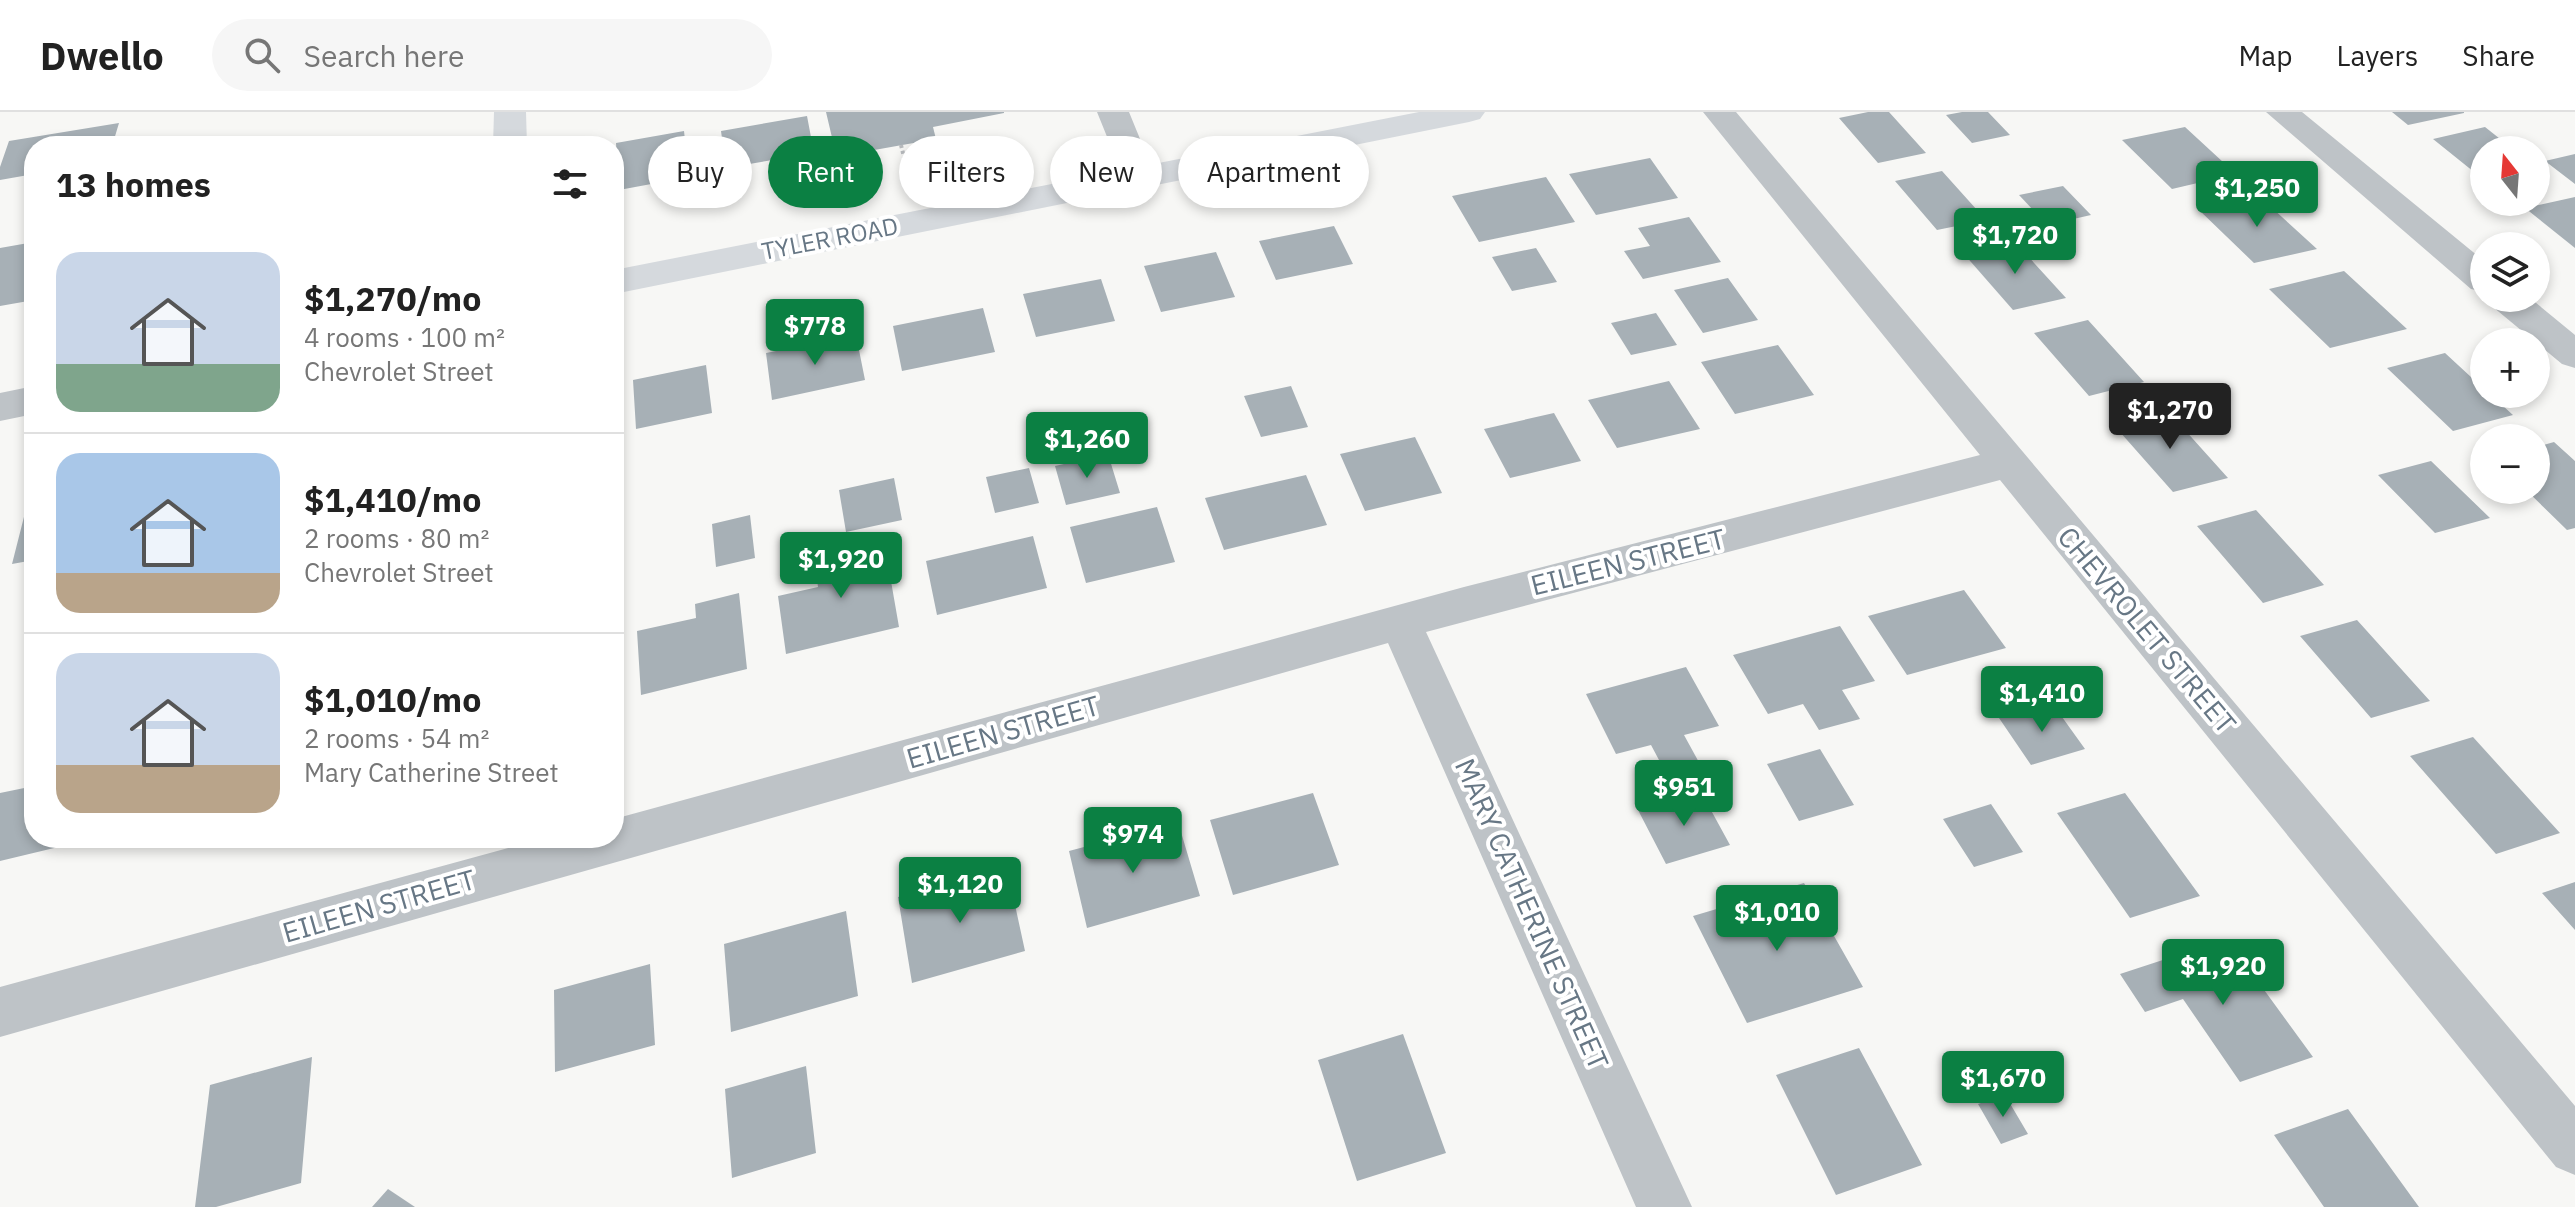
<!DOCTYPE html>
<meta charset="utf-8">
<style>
:root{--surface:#fff;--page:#f6f6f6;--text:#222;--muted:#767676;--line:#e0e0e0;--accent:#0b8043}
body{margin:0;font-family:"IBM Plex Sans",sans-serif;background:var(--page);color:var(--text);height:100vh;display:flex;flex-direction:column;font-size:30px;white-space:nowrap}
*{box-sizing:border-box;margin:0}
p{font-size:26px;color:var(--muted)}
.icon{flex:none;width:44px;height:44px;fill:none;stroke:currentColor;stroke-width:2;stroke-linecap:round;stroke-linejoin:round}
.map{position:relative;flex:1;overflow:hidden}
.sheet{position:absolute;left:24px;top:24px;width:600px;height:712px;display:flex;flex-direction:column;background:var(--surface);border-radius:32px;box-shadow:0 4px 12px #0003}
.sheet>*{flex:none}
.hud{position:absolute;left:648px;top:24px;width:760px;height:72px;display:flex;gap:16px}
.needle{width:52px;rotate:343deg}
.fabs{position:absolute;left:2470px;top:24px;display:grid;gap:16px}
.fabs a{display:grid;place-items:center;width:80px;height:80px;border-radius:50%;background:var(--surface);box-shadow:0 4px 12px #0003;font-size:40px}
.price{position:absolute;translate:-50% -68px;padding:0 18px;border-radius:8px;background:var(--accent);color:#fff;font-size:26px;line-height:52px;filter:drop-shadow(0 2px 4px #0008)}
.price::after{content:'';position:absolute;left:50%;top:48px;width:24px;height:18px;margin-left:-12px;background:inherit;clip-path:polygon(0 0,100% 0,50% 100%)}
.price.on{background:#222;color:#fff}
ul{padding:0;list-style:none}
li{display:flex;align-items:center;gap:24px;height:200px;padding:0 32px}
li+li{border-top:2px solid var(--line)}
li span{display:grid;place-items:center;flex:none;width:224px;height:160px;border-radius:24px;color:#555}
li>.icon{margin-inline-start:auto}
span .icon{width:96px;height:96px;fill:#fffc;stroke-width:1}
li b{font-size:34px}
h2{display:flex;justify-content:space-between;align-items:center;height:96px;padding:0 32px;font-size:34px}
.tag{padding:0 28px;border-radius:36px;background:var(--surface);box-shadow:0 4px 12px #0003;font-size:28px;line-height:72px}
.tag.on{background:var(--accent);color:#fff}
header{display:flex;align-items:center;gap:48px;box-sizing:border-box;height:112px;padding:0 40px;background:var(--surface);border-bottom:2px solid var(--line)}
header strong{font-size:38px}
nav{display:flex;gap:44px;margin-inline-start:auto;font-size:28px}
.search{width:560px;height:72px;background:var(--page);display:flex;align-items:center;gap:20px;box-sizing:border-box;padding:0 28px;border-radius:44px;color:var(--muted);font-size:30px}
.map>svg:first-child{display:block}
.building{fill:#a7b0b6}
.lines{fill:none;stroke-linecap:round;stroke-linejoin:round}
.path{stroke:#b9bcbf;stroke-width:4;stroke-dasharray:3 3;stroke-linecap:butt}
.street{fill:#bec3c7;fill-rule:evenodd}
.secondary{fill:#d5d9dd;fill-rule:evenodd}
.labels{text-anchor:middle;stroke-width:8;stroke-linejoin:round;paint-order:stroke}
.far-street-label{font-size:24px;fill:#677785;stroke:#fff}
.street-label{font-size:28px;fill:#677785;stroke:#fff}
</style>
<header>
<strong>Dwello</strong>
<div class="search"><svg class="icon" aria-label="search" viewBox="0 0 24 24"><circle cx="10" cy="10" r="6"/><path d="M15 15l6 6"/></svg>Search here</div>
<nav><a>Map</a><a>Layers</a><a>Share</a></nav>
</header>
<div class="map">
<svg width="2575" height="1095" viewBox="0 0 2575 1095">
<rect width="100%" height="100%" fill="#f7f7f5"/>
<path class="building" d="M826,0H1004V1L933,15L936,27L863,40L860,29L834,34Z
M1868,0H1889L1926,41L1878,51L1839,6Z
M1962,0H1988L2010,23L1972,31L1946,3Z
M2392,0H2464V1L2408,13Z
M807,4L814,41L726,56L721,19Z
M119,11L113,31L34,34V62L0,68V55L9,29Z
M2185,15L2236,62L2172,77L2122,28Z
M2485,15L2514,38H2484V68L2433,27Z
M684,19L689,65L619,78L616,31Z
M2575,42V72L2545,49Z
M1650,46L1678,86L1596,103L1569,62Z
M1942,59L1986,108L1937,118L1895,69Z
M1546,65L1575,110L1479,130L1452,84Z
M2063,74L2091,103L2047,113L2019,83Z
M2259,84L2317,137L2254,151L2198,97Z
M2575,85V136L2525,96Z
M1689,105L1721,150L1643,167L1624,139L1650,134L1638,116Z
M1334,114L1353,152L1276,168L1259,129Z
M34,130V188L0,194V136Z
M2015,130L2066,186L2013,198L1964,142Z
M1536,136L1557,170L1512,179L1492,145Z
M1216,140L1235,185L1161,200L1144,154Z
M2344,159L2407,217L2330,236L2269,177Z
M1728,166L1758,208L1703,221L1674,178Z
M1101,167L1115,209L1036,225L1023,182Z
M983,196L995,240L902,259L893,214Z
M1656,201L1677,233L1631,243L1611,211Z
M2088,208L2144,270L2089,284L2034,221Z
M856,223L865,268L772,288L766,241Z
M1778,233L1814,283L1735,302L1701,250Z
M2445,241L2484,277V282H2490L2513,303L2453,319L2387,256Z
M706,253L712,301L636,317L633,268Z
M1669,269L1700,317L1617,336L1588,288Z
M1291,274L1308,315L1261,325L1244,284Z
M2166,297L2228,366L2173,380L2112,311Z
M1554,301L1581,349L1510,366L1484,317Z
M1415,325L1442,381L1365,399L1340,342Z
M2554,330L2575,349V416L2567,418L2526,378H2536V335Z
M1108,342L1120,381L1066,393L1055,354Z
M2431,349L2490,406L2435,421L2378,363Z
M1029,356L1039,391L995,401L986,365Z
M1306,363L1327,413L1224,438L1205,386Z
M894,366L902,408L846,420L839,378Z
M34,395V448L12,452L26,397Z
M1157,395L1175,450L1086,471L1070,415Z
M2256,398L2324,473L2263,491L2197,414Z
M750,403L755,446L716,455L712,412Z
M1033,424L1047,476L937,503L926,449Z
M884,429L899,515L786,542L778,484L818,475L814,445Z
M1964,478L2006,536L1907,563L1868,504Z
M739,481L747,557L641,583L637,519L696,506L695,492Z
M2357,508L2430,589L2371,606L2300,524Z
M1840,514L1875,569L1842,578L1860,607L1819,618L1803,592L1768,602L1733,543Z
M1686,555L1719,614L1684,623L1701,654L1667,663L1651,633L1616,642L1586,582Z
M2052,591L2085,637L2031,653L1999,606Z
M2473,625L2560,721L2496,742L2410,644Z
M1820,637L1854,693L1799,709L1767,652Z
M34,674V726H76L75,731L0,749V681Z
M1701,680L1730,733L1666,752L1638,698Z
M1313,681L1339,753L1233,783L1210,708Z
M2125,681L2200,784L2130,806L2057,701Z
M1991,692L2023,740L1974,755L1943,707Z
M1178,710L1200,784L1087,816L1069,739Z
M1007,756L1025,839L912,871L898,785Z
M2575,770V818L2542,781Z
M1804,771L1863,875L1747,911L1693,804Z
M846,799L858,884L731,920L724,832Z
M2227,827L2313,945L2240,970L2183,887L2145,900L2120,862Z
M650,852L655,933L555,960L554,878Z
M1403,922L1446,1041L1357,1069L1318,948Z
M1859,936L1922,1053L1836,1083L1776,963Z
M312,945L301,1071L216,1095H195L210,973Z
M806,954L816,1041L732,1066L725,977Z
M2005,983L2028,1022L2001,1032L1978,992Z
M2348,997L2419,1095H2324L2274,1023Z
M388,1077L415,1095H372Z"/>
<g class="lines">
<path class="path" d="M901,33L910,70"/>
<path class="street" d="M1097,0H1129L1156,66L1151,74L1139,77L1127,74Z
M1703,0H1736L2575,994V1063L2556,1055L2000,368L1426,520L1692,1095H1636L1388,531L0,925V875L545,726H614V707L1464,475L1980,343Z
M2266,0H2302L2484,149V180L2471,177Z
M2488,186H2530L2575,223V256L2562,252L2493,195Z
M34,274V302L0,309V281Z"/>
<path class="secondary" d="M494,0H526L527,34H493Z
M1419,0H1485L1480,7L1469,10L614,182V158Z"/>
</g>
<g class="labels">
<g class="far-street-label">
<text transform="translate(830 127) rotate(-11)" y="8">TYLER ROAD</text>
</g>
<g class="street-label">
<text transform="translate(1628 450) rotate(-14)" y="10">EILEEN STREET</text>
<text transform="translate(2147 518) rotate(50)" y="10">CHEVROLET STREET</text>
<text transform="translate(1003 620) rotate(-16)" y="10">EILEEN STREET</text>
<text transform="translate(379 794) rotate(-16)" y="10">EILEEN STREET</text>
<text transform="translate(1532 802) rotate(66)" y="10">MARY CATHERINE STREET</text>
</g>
</g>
</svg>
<div class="fabs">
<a><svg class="needle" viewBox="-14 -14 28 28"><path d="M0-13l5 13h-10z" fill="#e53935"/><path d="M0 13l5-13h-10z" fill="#767676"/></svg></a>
<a><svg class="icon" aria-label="layers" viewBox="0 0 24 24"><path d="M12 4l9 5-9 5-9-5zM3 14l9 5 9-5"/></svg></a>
<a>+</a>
<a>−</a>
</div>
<b class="price" style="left:2257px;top:117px">$1,250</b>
<b class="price" style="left:2015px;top:164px">$1,720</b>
<b class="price" style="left:815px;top:255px">$778</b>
<b class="price on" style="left:2170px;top:339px">$1,270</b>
<b class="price" style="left:1087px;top:368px">$1,260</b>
<b class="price" style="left:841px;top:488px">$1,920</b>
<b class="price" style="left:2042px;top:622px">$1,410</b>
<b class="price" style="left:1684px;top:716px">$951</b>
<b class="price" style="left:1133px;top:763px">$974</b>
<b class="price" style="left:960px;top:813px">$1,120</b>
<b class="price" style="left:1777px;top:841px">$1,010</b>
<b class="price" style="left:2223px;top:895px">$1,920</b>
<b class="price" style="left:2003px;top:1007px">$1,670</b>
<div class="hud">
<a class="tag">Buy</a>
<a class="tag on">Rent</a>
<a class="tag">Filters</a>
<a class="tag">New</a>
<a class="tag">Apartment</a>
</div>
<section class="sheet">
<h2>13 homes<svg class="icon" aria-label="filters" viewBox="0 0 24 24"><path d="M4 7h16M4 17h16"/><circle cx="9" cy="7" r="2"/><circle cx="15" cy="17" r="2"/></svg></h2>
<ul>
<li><span style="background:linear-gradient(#c9d6e8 70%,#7fa58c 0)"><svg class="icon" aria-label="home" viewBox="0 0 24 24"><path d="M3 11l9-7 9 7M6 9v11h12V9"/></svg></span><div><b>$1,270/mo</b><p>4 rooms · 100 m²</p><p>Chevrolet Street</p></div></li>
<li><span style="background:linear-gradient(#a9c7e8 75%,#b9a48a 0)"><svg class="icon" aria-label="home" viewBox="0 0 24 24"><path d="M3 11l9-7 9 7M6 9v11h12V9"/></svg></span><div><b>$1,410/mo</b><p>2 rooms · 80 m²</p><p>Chevrolet Street</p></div></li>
<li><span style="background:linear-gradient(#c9d6e8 70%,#b9a48a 0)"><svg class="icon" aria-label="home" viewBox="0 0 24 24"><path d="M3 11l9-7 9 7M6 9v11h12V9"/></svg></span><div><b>$1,010/mo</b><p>2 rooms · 54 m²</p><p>Mary Catherine Street</p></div></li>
</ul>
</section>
</div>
